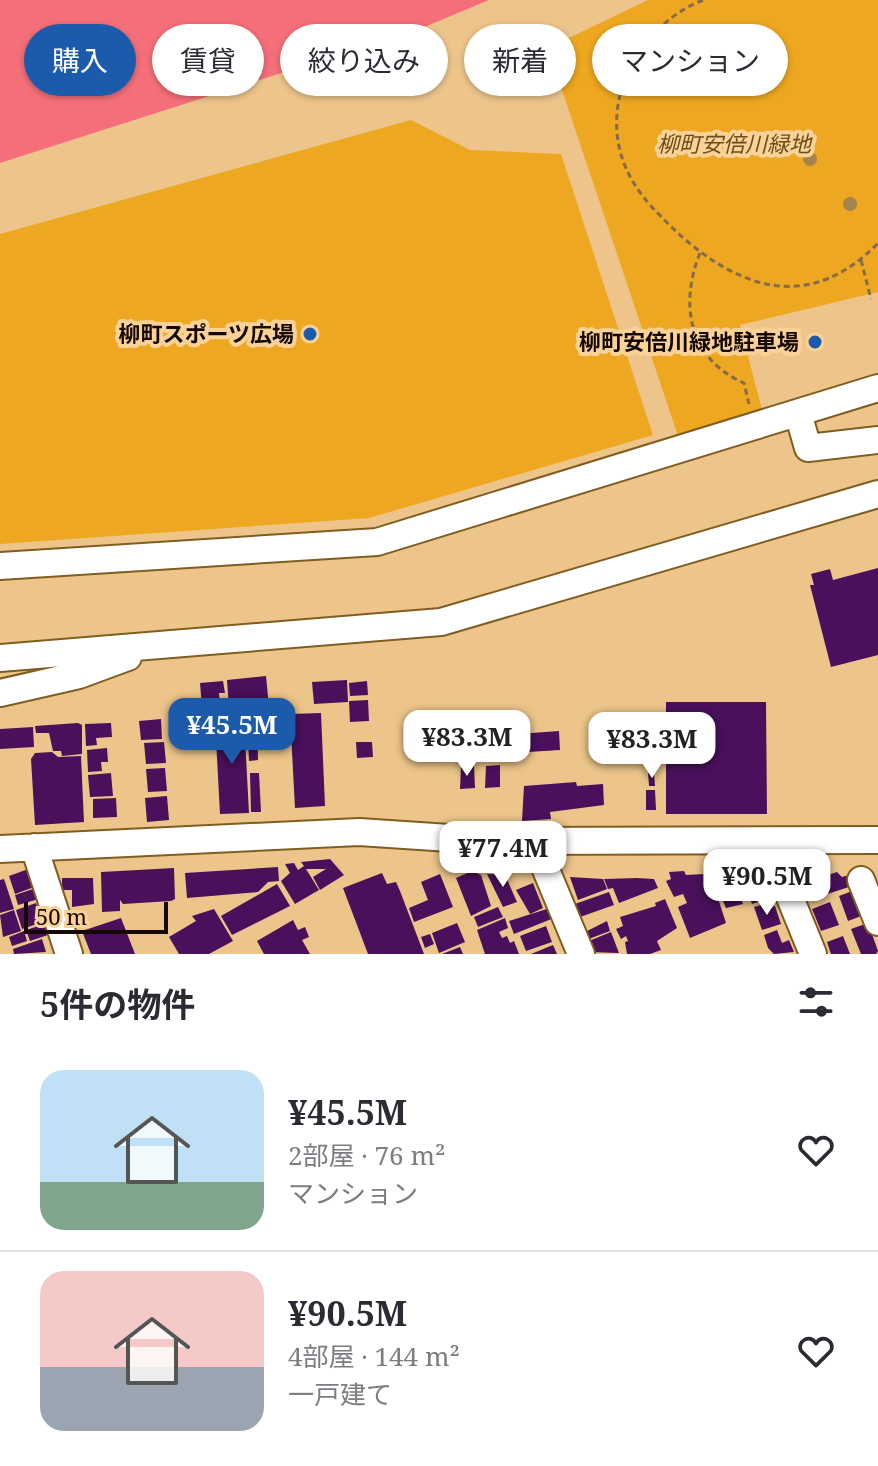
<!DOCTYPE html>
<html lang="ja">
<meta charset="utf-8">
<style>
:root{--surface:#fff;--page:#f2f2f3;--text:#2b2b33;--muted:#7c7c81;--line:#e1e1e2;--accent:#1c5aab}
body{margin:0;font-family:"Noto Serif","Noto Sans JP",serif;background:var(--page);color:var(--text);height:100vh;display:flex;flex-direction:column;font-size:30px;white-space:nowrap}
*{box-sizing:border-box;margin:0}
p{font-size:26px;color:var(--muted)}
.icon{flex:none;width:44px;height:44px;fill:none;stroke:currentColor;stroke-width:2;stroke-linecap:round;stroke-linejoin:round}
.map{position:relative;height:954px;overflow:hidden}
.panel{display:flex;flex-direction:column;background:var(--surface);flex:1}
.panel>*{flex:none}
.banner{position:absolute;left:24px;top:24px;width:830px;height:72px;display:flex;gap:16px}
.scale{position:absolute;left:24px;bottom:20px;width:144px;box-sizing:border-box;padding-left:8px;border:4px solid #150800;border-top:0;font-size:22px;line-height:28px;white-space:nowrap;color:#150800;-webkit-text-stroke:6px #fad297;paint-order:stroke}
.price{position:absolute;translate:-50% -68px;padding:0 18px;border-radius:16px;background:#fff;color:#222;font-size:26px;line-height:52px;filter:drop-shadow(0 2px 4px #0008)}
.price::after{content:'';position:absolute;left:50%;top:48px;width:24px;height:18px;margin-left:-12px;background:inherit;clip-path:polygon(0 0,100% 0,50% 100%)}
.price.on{background:var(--accent);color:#fff}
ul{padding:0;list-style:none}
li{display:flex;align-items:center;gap:24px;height:200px;padding:0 40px}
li+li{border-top:2px solid var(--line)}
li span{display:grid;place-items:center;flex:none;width:224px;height:160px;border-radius:24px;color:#555}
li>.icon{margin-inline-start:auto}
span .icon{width:96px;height:96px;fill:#fffc;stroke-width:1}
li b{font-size:34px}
h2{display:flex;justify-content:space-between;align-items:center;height:96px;padding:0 40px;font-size:34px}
.pill{padding:0 28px;border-radius:36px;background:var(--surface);box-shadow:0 2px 6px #0004;font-size:28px;line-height:72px}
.pill.on{background:var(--accent);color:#fff}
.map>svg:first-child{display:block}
.green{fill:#eda720}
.water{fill:#f56f7a}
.building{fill:#4a105c}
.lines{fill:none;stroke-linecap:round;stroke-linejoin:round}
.minor-casing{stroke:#805d21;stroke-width:30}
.path{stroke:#866b49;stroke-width:3;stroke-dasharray:6 4;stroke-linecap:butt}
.minor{stroke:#fff;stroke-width:26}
.tree{fill:#a6834c}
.poi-dot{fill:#1c5aab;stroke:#fad297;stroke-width:3}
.labels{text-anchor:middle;stroke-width:8;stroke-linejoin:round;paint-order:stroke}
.park-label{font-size:22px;font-style:italic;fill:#6b4d1a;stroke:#fad297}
.poi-label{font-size:22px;font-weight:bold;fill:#150800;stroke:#fad297;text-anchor:end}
</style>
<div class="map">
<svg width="878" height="954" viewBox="0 0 878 954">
<rect width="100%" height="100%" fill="#edc58a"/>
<path class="green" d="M648,0H878V292L740,325L762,410L679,439L548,48Z
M411,120L470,150L561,154L653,435L369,518L0,544V234Z"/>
<path class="water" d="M0,0H489L422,28L0,163Z"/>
<path class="building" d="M878,568V655L831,667L810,585H814L811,574L830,569L833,580Z
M266,676L269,707L229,708L227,680Z
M347,680L348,702L314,704L312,682Z
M223,681L225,693H219L220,707L202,708L200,683Z
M367,681L368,695L350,696L349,683Z
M368,700L369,721L350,722L349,701Z
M666,702H766L767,814H666Z
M321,713L325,806L295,808L290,714Z
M507,714H519V724L507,723Z
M257,717L258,760L249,761L247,718Z
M161,719L162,739L141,740L139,721Z
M244,719L249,813L220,814L215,720Z
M78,723L82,725V754L62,756L61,751H53L49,733H36L35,726Z
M111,723L112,737L96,738L97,745L86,746L85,724Z
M33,727L34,747L0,749V729Z
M559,731L560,750L498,754V749L476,750V737Z
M164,742L166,763L146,764L144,743Z
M356,742H372L373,757L357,758Z
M107,748L108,762H101L102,771L88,772L87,750Z
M52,752L58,757L81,756L84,822L35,825L31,759L35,753Z
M500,765V787L485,788L486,766Z
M461,766H474L475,788L460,789Z
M165,768L167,791L148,792L146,769Z
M111,773L113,796L90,797L88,775Z
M250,773H259L261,812H251Z
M648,773H654L655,786H649Z
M576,782L577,786L603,784L604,805L550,812L551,819L522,821L524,786Z
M646,790H655L656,810H646Z
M167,796L169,820L147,822L145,798Z
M116,798L117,817L93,818V799Z
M330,859L344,875L320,890L313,877L326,869H306L319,890L295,904L281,881L290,873L285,864L294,863L298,870L304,866L301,862Z
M278,867L279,881L268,882L258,892L187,898L185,873Z
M31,868L37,886L15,894L9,876Z
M174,868L175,899L171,901L123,904L120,900V911L102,912L101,872Z
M472,871L481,875L491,906L471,916L456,878Z
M684,871L686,875L704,874L708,883L725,877L734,878L736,884L716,892L726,923L690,938L678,907L687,903L683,894L674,897L666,881L671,879L669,872Z
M745,872L749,882L740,885L736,876Z
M821,872L822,877L837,872L842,877L852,874L855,885L812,899L805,877Z
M382,873L387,884L396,882L400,891L424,954H368L343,888Z
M440,874L453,907L414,922L409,908L428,900L421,882Z
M487,874L505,875L517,902L503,907Z
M570,877L603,879L607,889L578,900Z
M62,878H93L94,904L72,907V890H62Z
M637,878L654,879L658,888L619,903L613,888L608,889L604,879Z
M4,879L14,909L0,913V880Z
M764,880L770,898L752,904L746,887Z
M533,883L543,908L530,914L516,890Z
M277,884L290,906L232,935L221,916Z
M39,887L42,898L18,905L15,895Z
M855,890L864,915L848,921L839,896Z
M609,892L614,905L580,917L575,904Z
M739,894L743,904L726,908L723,901Z
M665,899L677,928L657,941L661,950L650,954H627L625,942L628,941L626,936L621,939L616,929L623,926L620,917L656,906L655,903Z
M830,902L839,925L821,931L812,909Z
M36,903L43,922L22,929L16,910Z
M765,904L767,909L775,906L781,924L762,930L754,907Z
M498,907L503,917L478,927L474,917Z
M550,908L554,918L514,934L509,921Z
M214,909L233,941L209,954H179L169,937L196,921L192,916Z
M14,910L21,931L3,937L0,915Z
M121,918L135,954H91L82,931Z
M505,918L508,928L499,932L502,938L507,936L510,943L514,941L519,954H485L477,930Z
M293,920L298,930L305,927L309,937L302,940L310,954H264L257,941Z
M607,921L610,931L586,940L583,933Z
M51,922L54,933L30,941L26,930Z
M457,923L465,942L439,953L432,933Z
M868,923L878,951L876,954H861L851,929Z
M546,926L552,942L526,951L520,936Z
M777,930L782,943L789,940L794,952L774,954L768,948L764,935Z
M24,931L27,941L12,946L9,937Z
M611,932L619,953L588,952L584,943Z
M430,934L434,944L425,948L421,937Z
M843,936L850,954H831L827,942Z
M42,939L46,952L14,954L13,949Z
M553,945L557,954H531Z
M460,947L463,954H442Z"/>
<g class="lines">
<g class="minor-casing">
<path id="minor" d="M798,413L808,448L878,440
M0,566L377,542L878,388
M0,658L441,622L878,494
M0,693L79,675L128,657
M534,841L581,954
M777,842L780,873L813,954
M34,847L69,954
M0,849L359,832L495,841L878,840
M861,880L878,922"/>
</g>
<path class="path" d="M703,0C635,27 592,111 632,180C643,200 663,219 680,235C744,292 812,311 878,243
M700,253C679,305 689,359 744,383L749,404
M861,260L871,299"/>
<use href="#minor" class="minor"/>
</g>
<g class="tree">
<circle cx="810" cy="159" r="7"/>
<circle cx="850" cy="204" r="7"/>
</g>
<g class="poi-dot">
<circle cx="310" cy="334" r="8"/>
<circle cx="815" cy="342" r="8"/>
</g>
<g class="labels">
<g class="park-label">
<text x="734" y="152">柳町安倍川緑地</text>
</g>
<g class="poi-label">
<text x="294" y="342">柳町スポーツ広場</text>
<text x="799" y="350">柳町安倍川緑地駐車場</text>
</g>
</g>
</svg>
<div class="scale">50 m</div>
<b class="price on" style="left:232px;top:766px">¥45.5M</b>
<b class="price" style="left:467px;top:778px">¥83.3M</b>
<b class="price" style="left:652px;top:780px">¥83.3M</b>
<b class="price" style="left:503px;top:889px">¥77.4M</b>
<b class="price" style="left:767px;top:917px">¥90.5M</b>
<div class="banner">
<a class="pill on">購入</a>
<a class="pill">賃貸</a>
<a class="pill">絞り込み</a>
<a class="pill">新着</a>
<a class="pill">マンション</a>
</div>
</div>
<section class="panel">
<h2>5件の物件<svg class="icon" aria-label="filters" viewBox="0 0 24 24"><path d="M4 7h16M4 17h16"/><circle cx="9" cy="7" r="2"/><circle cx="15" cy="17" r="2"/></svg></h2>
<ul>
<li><span style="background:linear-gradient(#bfe0f5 70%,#7fa58c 0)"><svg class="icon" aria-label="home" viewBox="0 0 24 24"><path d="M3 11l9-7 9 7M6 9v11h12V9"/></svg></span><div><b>¥45.5M</b><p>2部屋 · 76 m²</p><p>マンション</p></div><svg class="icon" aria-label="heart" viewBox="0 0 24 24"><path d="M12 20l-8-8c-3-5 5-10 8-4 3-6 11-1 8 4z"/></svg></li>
<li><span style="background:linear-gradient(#f6c9c9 60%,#9aa5b1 0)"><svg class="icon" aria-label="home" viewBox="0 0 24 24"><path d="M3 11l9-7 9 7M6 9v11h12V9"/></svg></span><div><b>¥90.5M</b><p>4部屋 · 144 m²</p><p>一戸建て</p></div><svg class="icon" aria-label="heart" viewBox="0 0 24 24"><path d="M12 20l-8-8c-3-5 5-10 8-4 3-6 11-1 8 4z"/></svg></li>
</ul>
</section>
